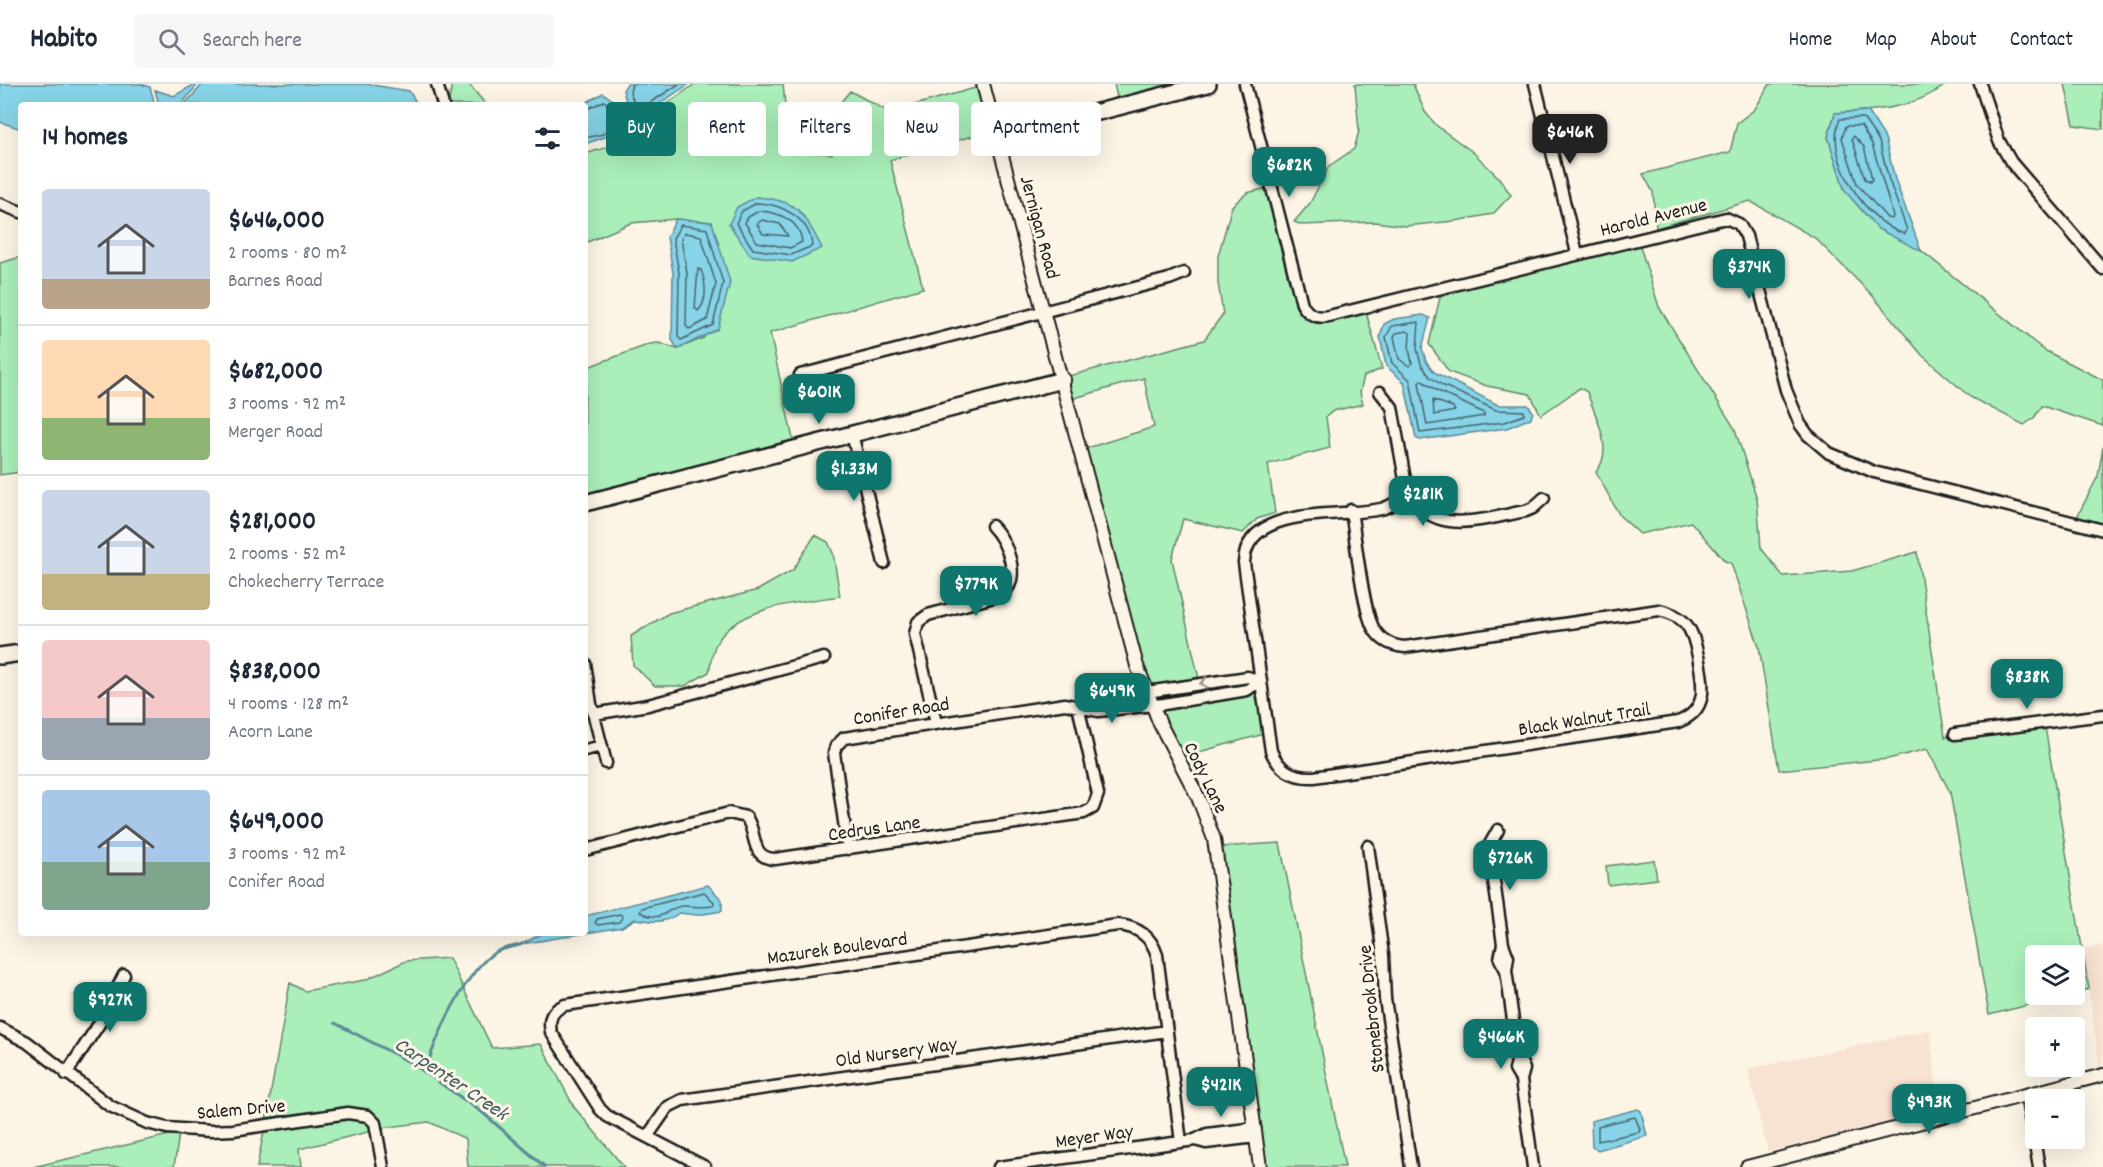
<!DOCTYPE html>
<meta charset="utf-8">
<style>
:root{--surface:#fff;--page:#f6f6f7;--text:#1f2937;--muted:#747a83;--line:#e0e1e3;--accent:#0f766e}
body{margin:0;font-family:Dekko,sans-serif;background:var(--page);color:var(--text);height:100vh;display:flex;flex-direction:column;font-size:22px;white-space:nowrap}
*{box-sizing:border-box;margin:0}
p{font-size:20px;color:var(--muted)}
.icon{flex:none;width:33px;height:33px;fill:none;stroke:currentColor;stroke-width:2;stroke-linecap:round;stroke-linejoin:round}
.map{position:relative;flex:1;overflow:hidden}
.sheet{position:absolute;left:18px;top:18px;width:570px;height:834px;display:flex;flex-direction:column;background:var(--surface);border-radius:6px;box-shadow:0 6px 24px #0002}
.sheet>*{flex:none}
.guide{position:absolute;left:606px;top:18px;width:570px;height:54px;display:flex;gap:12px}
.fabs{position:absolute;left:2025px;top:861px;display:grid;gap:12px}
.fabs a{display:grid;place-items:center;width:60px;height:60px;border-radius:6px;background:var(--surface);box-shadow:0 6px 24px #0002;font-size:30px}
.price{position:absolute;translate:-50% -51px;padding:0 14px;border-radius:12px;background:var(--accent);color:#fff;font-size:20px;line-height:39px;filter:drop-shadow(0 2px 3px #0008)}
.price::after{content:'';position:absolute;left:50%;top:36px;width:18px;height:14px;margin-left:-9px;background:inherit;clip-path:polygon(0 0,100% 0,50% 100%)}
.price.on{background:#222;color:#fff}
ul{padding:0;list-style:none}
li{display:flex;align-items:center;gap:18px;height:150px;padding:0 24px}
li+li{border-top:2px solid var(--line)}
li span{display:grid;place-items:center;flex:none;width:168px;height:120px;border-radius:6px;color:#555}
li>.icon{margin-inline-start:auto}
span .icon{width:72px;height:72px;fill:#fffc;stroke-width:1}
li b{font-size:26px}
h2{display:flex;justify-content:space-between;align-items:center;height:72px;padding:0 24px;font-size:26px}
.chip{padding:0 21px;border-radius:6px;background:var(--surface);box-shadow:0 6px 24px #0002;font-size:21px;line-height:54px}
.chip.on{background:var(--accent);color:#fff}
header{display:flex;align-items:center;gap:36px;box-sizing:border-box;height:84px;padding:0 30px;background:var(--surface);border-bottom:2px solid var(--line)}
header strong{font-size:28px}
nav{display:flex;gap:33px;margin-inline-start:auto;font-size:21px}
.search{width:420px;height:54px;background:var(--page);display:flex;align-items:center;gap:15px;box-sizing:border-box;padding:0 21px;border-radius:6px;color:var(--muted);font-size:22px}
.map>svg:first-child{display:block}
.built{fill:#f8e2d2}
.green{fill:#aaefba;stroke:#63866b;stroke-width:1.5}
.water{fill:#87d3e7;stroke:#5c8a96;stroke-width:1.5}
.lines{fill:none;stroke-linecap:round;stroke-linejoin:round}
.shore{stroke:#47656d;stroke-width:1.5}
.stream{stroke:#5c8a96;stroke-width:3}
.minor-casing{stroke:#1c1c1c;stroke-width:15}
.tertiary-casing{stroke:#1c1c1c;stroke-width:16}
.secondary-casing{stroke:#1c1c1c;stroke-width:20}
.minor{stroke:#fcf5e5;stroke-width:10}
.tertiary{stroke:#fcf5e5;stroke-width:12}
.secondary{stroke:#fcf5e5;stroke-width:15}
.oneway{stroke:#97938b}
.labels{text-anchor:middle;stroke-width:6;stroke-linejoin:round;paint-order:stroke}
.street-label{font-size:20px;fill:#1c1c1c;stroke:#fcf5e5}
.water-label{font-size:21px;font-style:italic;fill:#415c63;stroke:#fcf5e5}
</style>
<header>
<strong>Habito</strong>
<div class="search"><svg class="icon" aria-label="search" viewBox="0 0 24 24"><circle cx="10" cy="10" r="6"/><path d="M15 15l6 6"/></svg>Search here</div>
<nav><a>Home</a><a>Map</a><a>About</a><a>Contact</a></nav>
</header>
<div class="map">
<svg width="2103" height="1083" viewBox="0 0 2103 1083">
<rect width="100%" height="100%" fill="#fcf5e5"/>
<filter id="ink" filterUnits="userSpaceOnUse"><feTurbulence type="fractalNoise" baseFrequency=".0167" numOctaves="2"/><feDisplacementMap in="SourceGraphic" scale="12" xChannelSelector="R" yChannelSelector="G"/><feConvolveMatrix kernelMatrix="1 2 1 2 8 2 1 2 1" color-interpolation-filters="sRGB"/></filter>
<g filter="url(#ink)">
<path class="built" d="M2103,862V981L2099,982L2083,865Z
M1930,946L1939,1025L1768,1068L1748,985Z"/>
<path class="green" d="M452,0H469L486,21H448Z
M695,0H783L786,31L795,67L832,70V29L850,7L889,28L979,3L990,47L890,76L923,204L770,249L794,360L585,414V284L650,260L659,259L677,265L704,254L719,169L712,138L676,135L631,139L585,159V70L630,56L671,17Z
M1114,0H1187L1118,18Z
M1355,0H1413L1425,28L1437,42L1474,69L1499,94L1511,111L1493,130L1455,137L1405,142L1375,138L1302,141L1294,138L1310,119L1329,82L1354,65L1359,47Z
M1770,0H1947C1914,25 1874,27 1835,29L1828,53L1845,107L1878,145L1918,164L2044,266L2103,296V342L2042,322L2034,334L2024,341L1970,313L1922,271L1872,211L1815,154L1750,117L1656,144L1653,108L1643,90L1730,68L1737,39L1755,25Z
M2065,0H2103V45L2074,41Z
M1267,104L1289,192L1303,230L1309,235L1324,239L1366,228L1382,285L1364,292L1360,308L1363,320L1333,327L1326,333L1330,364L1268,380L1275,429L1257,435L1243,449L1183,435L1172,475L1199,595L1149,602L1084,365L1154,343L1144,294L1071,315L1065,293L1204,256L1223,230L1218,199V172L1232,122L1247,109Z
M1639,159L1659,223L1735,345L1757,415L1761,464L1783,492L1852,487L1917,468L1945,653L1951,652L1952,655L2045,643L2089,905L2075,909L2074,872H2036V910L2067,911L1989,931L1950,708L1927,665L1888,675L1779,686L1759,563L1731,479L1725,477L1691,438L1640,450L1620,432L1596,388C1615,366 1595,332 1587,308L1580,304L1541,331L1530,310L1487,302L1449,288L1429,260L1441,209Z
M21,173V388L0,391V179Z
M2103,363V440L2077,433L2098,392Z
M815,451L828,458L833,469L840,512C801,518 737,522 716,560C712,567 711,579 709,588L685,602H655L633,581L631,552L669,529L758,506L793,486Z
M1255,607L1264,650L1181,673L1158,625L1248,612Z
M1280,759L1345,1083H1265L1220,763Z
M1654,776L1657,795L1608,801L1606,782Z
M449,874L492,964L541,960L574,1023L624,1083H468L466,1055L429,1038L380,1044L375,1031L369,1027L347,1024L266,1036L290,899L305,907L365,896L406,877Z
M348,1034L366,1037L372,1047L299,1065L301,1083H257L264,1047Z
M173,1050H179L174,1083H33Z"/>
<path class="water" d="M0,0H141L150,3L155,21H21V45L0,38Z
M195,0H198L181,21H159L155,6L174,12Z
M203,0H366L409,7L418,21H184Z
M627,0H689L641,32L630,34L623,6Z
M603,9L614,17L617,49L585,60V21H582Z
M1868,27L1885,54L1895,95L1921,167L1878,145L1845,107L1828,53L1835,29Z
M756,113C799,116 803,128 822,164L792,178L750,171L729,140L737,123Z
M676,135L712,138L730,198L718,245L678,265L672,256L673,189L667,153Z
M1423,231L1430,234L1422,264L1426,277L1434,288L1498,321H1528L1533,328L1531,334L1507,344L1420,356L1416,354L1404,298L1386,282L1380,253L1384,240L1394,235Z
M708,801L722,816V827L697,831L679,829C663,841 653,837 635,835L622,843L522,860L543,849H585V832Z
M1638,1025L1641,1027L1647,1052L1598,1066L1592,1063L1591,1037Z"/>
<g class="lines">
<path class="shore" d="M632,0L630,8L637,27L679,0
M585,26L604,17L608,21L611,43L603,50L585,54
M1863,34L1879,57L1889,96L1907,146L1905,150C1867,140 1823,73 1840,35Z
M1846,42H1861L1872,60L1893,132L1892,135L1887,134L1857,100L1842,54Z
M1854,52L1864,63L1872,95L1870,98L1865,95L1852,55Z
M757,119C782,120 810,134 812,162L791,171L753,165L736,139L742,127Z
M759,127C778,128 800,136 802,158L790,164L757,158L745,139L748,133Z
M762,136L780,140L788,152L763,150L757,140Z
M681,141L707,145L723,199L713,241L681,256L678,253L679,189L673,154Z
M685,149L701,152L716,200L707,236L689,245L686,242L687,189L681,155Z
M698,185L701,186C706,199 708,217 698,227L695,224Z
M1419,238L1417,265L1421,280L1430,293L1442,301L1496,326L1524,327V331L1505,338L1420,349L1410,296L1392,279L1386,253L1392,242Z
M1407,247L1410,249L1409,265L1412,279L1409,282L1399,275L1394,253L1396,249Z
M1421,296L1438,307L1484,329V332L1427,341L1419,299Z
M1433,316L1453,323L1455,327L1434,331Z
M704,808L714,818L713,822C702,824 695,822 684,822C666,822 664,841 640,828L642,824Z
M620,830L623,833L619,838L598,841L595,839L597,835Z
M1635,1033L1640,1045L1639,1048L1598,1057V1042Z"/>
<path class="stream" d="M335,939L413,980L483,1029L545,1083
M426,988C432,958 468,883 496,868C504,864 514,863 522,860"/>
<g class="minor-casing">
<path id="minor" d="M437,0L443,21
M1245,0L1302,220C1309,233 1319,235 1333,231L1726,134L1739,140L1746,152L1786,306L1800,340L1808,351L1829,369L1874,388L2103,446
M1535,0L1577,169
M1980,0L1999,57L2011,78L2103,185
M0,120L21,128
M800,291L1169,195L1184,189
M1380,308L1392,323L1406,401C1429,456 1480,435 1526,427L1533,424L1544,414
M852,350L884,479
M1351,426C1355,451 1363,528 1374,545C1381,557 1392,562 1405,563L1659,526C1669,528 1677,531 1684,538C1693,547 1695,560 1698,572C1703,599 1710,626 1678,638L1314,693C1293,694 1279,686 1271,667L1244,479C1246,420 1340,434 1381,425C1390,423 1401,415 1410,411
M585,579L591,620L606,679
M1078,622L1093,616L1248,593L1260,597
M594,630L648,621L824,574
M936,639L915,550L918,538L928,531L1001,511C1023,496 1007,457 992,442
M1955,650L2103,631
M585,666L602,662
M1498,746L1489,762L1503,860L1508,873L1506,886
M1368,762L1383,871L1385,915L1411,1083
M848,765L834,669L836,662L844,654L1065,620L1098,627L1164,620L1247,606L1260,597
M585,766L729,729L746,733C758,749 749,774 775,775L1084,729L1093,724L1098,710L1078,622
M1503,860L1500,875L1506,886L1518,972L1524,985L1521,996
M0,944L27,958L110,1022L147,1039L167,1044L210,1047L233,1046L348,1029L368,1032L375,1039L383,1083
M1518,972L1515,986L1521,996L1533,1083
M66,990L99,940L124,891
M2026,1011L2039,1083
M647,1053L668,1023L682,1016L1167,947
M1195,1056L1206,1059L1256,1053
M705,1083L607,1032L600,1025L551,948C548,935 552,926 565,921L1118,841C1138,843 1151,852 1157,871L1181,1058
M999,1083L1195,1056L1207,1050L1255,1044"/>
</g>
<g class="tertiary-casing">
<path id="tertiary" d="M983,0L1137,582L1160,640L1198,713L1214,755L1260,1083
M1747,1083L2103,991"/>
</g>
<g class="secondary-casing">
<path id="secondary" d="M996,54L1208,0
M585,419L1062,296
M0,572L21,569"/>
</g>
<use href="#minor" class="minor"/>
<use href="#tertiary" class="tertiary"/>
<use href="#secondary" class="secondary"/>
</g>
<defs><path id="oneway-chevron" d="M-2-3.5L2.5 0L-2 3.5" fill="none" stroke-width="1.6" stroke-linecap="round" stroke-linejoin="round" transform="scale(1.5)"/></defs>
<use class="oneway" href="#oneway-chevron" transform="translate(1204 599) rotate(171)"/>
</g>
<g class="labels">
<g class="street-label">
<text transform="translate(1653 132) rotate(-14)" y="7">Harold Avenue</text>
<text transform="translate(1041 143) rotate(75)" y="7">Jernigan Road</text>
<text transform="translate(901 626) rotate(-9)" y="7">Conifer Road</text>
<text transform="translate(1584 634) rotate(-9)" y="7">Black Walnut Trail</text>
<text transform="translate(1207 693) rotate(64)" y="7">Cody Lane</text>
<text transform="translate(874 743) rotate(-8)" y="7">Cedrus Lane</text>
<text transform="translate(837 863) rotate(-8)" y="7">Mazurek Boulevard</text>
<text transform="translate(1370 925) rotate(-96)" y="7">Stonebrook Drive</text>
<text transform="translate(896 967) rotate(-8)" y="7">Old Nursery Way</text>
<text transform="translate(241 1024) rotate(-5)" y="7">Salem Drive</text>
<text transform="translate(1094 1051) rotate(-8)" y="7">Meyer Way</text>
</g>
<g class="water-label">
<text transform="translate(452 994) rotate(34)" y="7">Carpenter Creek</text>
</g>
</g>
</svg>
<div class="fabs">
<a><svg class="icon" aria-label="layers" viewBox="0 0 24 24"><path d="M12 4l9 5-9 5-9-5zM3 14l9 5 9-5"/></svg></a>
<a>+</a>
<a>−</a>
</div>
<b class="price on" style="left:1570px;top:81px">$646K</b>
<b class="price" style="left:1289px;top:114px">$682K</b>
<b class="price" style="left:1749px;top:216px">$374K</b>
<b class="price" style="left:819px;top:341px">$601K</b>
<b class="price" style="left:854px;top:418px">$1.33M</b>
<b class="price" style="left:1423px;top:443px">$281K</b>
<b class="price" style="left:976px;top:533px">$779K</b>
<b class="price" style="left:2027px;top:626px">$838K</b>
<b class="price" style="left:1112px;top:640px">$649K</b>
<b class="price" style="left:1510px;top:807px">$726K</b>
<b class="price" style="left:110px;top:949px">$927K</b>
<b class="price" style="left:1501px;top:986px">$466K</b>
<b class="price" style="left:1221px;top:1034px">$421K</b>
<b class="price" style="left:1929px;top:1051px">$493K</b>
<div class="guide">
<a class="chip on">Buy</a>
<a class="chip">Rent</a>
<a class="chip">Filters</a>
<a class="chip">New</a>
<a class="chip">Apartment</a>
</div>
<section class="sheet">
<h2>14 homes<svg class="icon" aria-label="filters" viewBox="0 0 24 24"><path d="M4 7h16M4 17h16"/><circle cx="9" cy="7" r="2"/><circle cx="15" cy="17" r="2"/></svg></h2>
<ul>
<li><span style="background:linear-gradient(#c9d6e8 75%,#b9a48a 0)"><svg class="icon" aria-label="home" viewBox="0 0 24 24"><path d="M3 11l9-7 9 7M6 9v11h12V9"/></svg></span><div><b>$646,000</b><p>2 rooms · 80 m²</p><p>Barnes Road</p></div></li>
<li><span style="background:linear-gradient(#ffd9b3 65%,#8fb573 0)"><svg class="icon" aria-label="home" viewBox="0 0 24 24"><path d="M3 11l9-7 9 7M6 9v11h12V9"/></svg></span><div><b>$682,000</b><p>3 rooms · 92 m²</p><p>Merger Road</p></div></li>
<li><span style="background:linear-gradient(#c9d6e8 70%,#c2b280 0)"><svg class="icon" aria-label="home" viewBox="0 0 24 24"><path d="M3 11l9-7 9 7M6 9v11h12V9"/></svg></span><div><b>$281,000</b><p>2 rooms · 52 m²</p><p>Chokecherry Terrace</p></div></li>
<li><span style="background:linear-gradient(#f6c9c9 65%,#9aa5b1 0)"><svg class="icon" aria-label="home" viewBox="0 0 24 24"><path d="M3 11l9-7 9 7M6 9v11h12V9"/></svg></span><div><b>$838,000</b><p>4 rooms · 128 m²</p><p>Acorn Lane</p></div></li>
<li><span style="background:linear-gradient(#a9c7e8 60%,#7fa58c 0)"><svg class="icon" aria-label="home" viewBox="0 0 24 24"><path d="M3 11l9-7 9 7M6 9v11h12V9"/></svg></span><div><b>$649,000</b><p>3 rooms · 92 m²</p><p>Conifer Road</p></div></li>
</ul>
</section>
</div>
